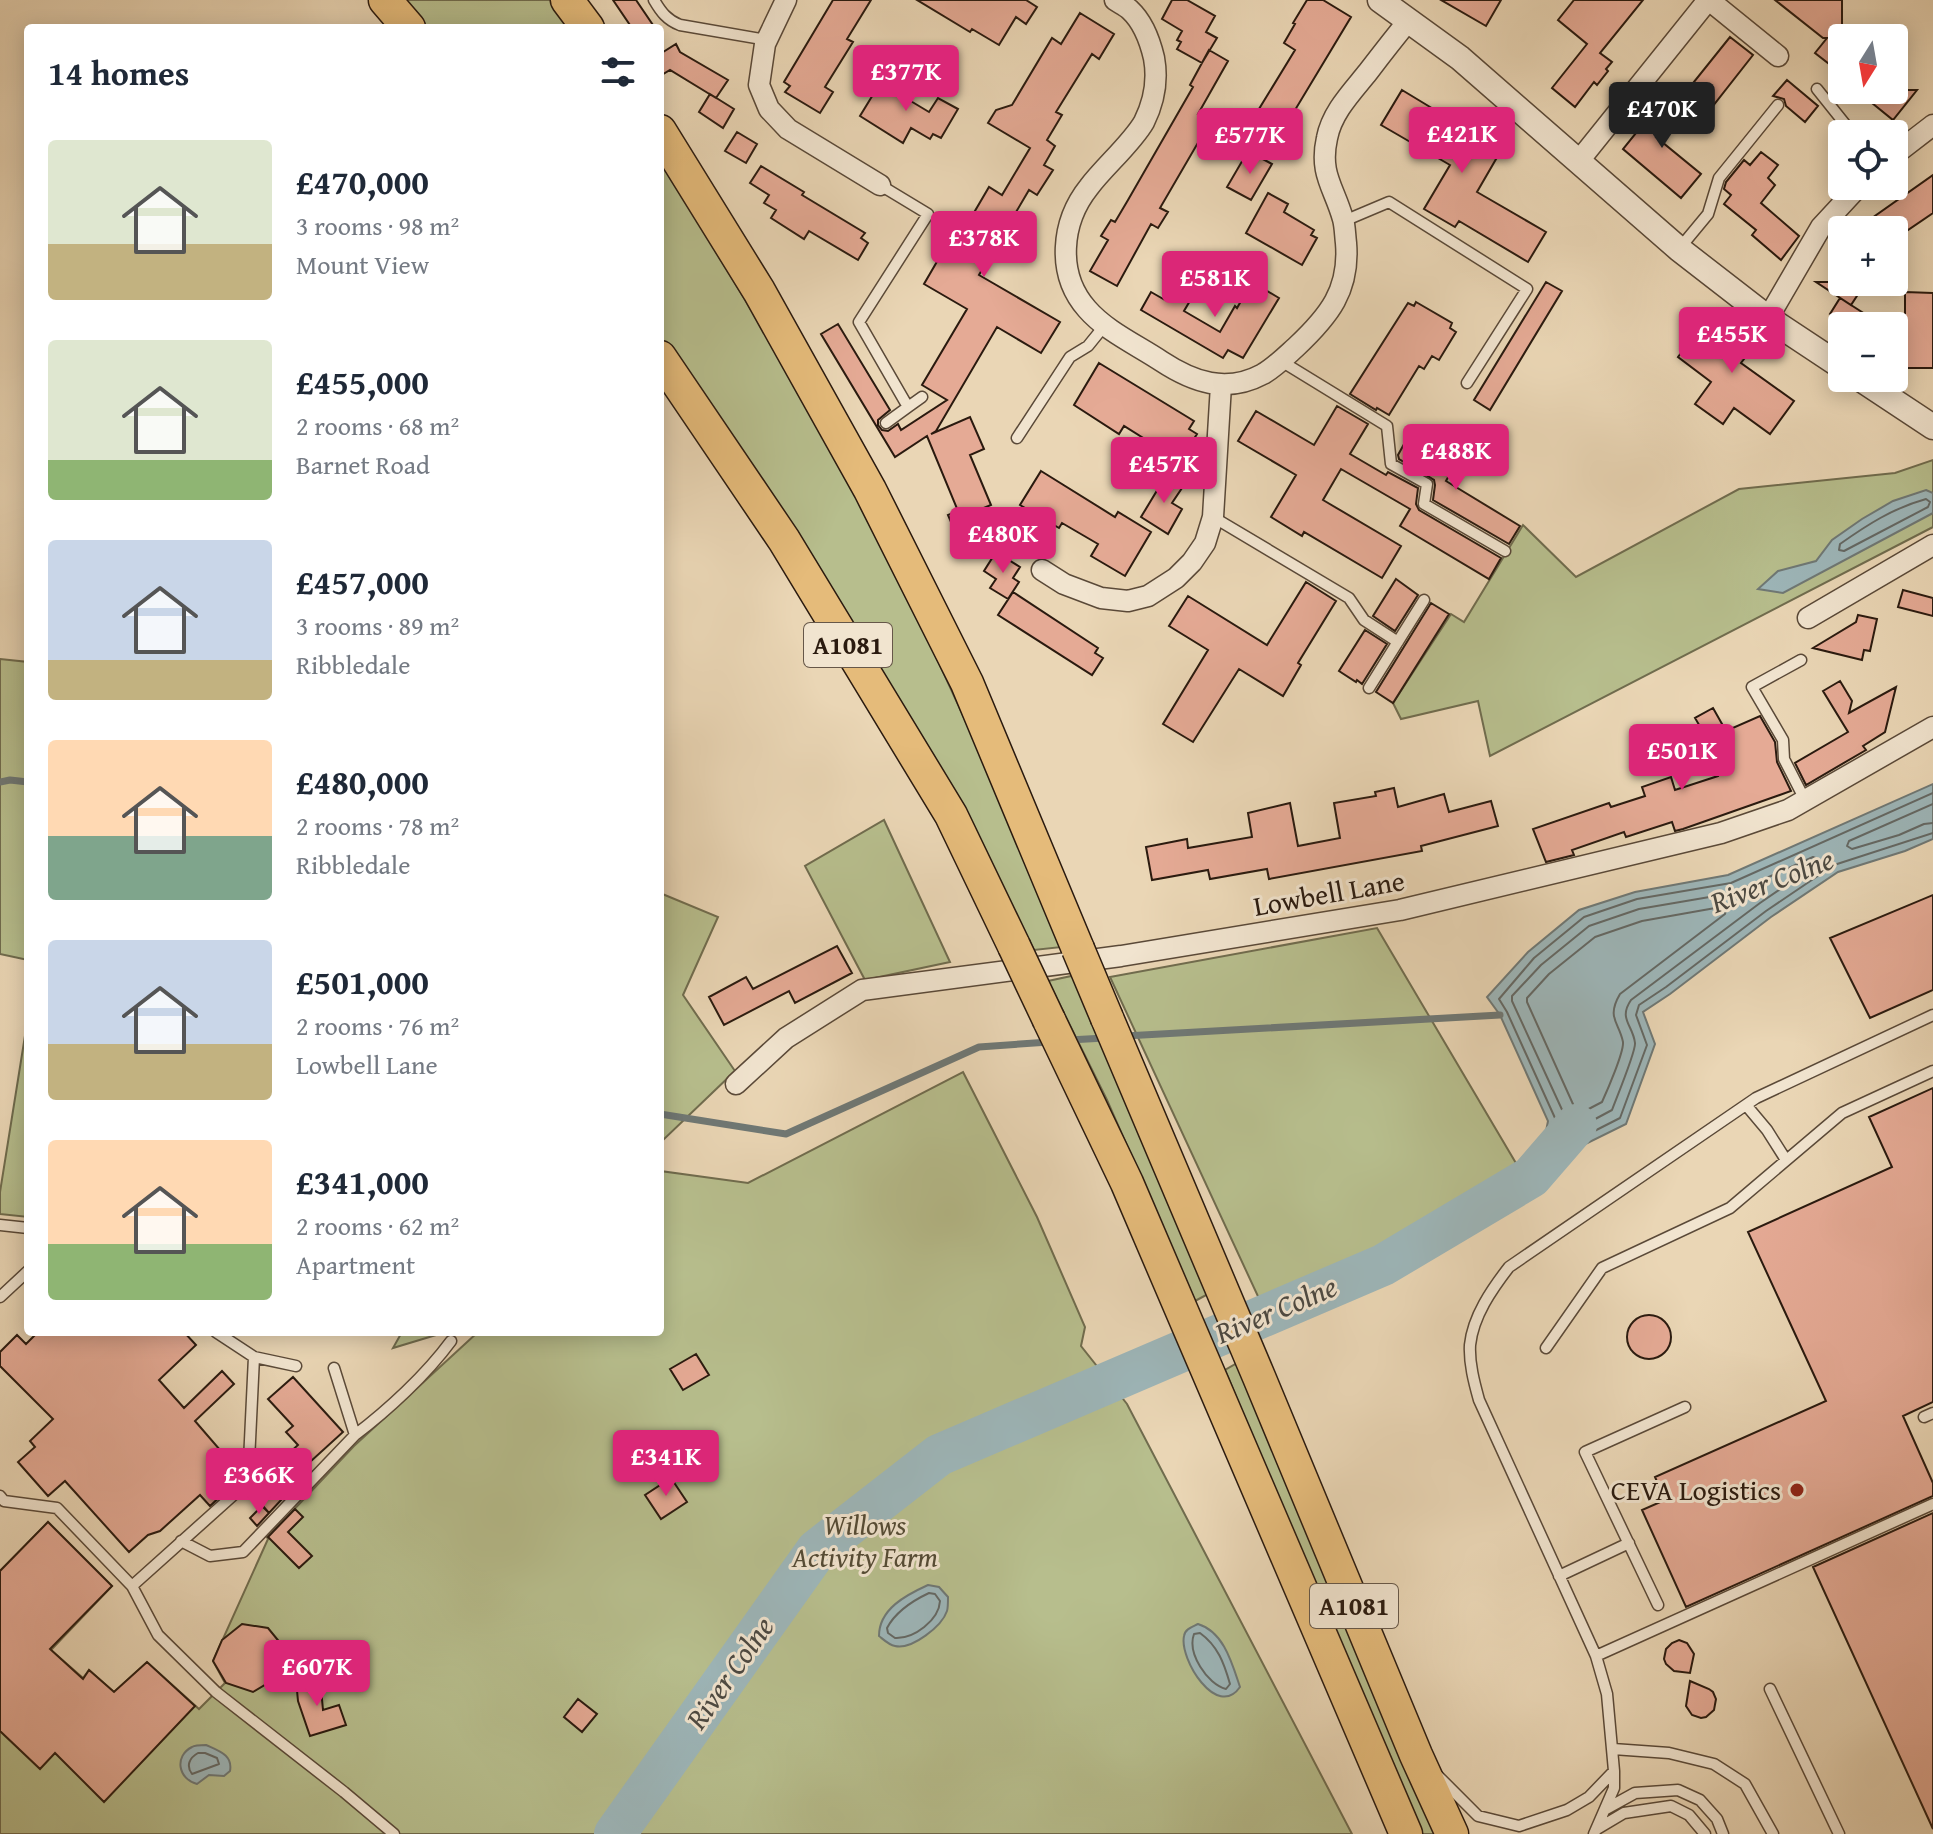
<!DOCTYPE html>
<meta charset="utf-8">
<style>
:root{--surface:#fff;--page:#f2f2f3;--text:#1f2937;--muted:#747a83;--accent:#db2777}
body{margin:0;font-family:"Gentium Book Plus",serif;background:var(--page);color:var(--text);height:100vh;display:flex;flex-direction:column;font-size:30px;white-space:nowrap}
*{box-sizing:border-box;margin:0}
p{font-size:26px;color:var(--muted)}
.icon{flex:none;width:44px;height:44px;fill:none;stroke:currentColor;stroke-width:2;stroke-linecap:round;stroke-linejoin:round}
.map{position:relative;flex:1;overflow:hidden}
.drawer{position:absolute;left:24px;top:24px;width:640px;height:1312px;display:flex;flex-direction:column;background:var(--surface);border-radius:8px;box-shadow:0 4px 20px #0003}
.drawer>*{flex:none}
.needle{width:52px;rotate:191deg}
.buttons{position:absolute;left:1828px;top:24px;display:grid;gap:16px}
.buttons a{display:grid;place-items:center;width:80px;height:80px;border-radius:8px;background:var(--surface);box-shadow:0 4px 20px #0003;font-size:40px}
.price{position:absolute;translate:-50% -68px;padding:0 18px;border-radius:8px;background:var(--accent);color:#fff;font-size:26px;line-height:52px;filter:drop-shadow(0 2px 4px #0008)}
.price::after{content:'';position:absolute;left:50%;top:48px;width:24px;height:18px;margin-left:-12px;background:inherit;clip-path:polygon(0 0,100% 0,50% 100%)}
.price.on{background:#222;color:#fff}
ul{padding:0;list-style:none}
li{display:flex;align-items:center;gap:24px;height:200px;padding:0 24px}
li span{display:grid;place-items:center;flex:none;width:224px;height:160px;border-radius:8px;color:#555}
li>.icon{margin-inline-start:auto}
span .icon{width:96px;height:96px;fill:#fffc;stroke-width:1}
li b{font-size:34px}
h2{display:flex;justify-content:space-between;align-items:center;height:96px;padding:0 24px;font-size:34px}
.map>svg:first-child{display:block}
.green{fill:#b7be8d;stroke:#706c4e;stroke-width:2}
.water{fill:#9db6b9;stroke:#6f7875;stroke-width:2}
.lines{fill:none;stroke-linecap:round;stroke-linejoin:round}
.shore{stroke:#646864;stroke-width:2}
.stream{stroke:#6f7875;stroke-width:7}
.river{stroke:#9db6b9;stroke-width:42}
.building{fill:#e5aa95;stroke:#2a1a0f;stroke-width:2}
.service-casing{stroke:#5a4938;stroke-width:13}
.minor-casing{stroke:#5a4938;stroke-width:23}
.tertiary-casing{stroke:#5a4938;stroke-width:27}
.primary-casing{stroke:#2a1a0f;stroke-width:35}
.service{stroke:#f1e4cf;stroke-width:10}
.minor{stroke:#f1e4cf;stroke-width:20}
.tertiary{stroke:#f1e4cf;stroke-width:24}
.primary{stroke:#e5bb7a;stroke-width:32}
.primary-bridge-casing{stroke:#2a1a0f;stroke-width:35;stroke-linecap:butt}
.primary-bridge{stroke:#e5bb7a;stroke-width:32}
.poi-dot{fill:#8f2418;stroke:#f1e4cf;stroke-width:3}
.labels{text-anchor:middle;stroke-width:6;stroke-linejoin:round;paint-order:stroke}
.shield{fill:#f1e4cf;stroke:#665749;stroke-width:2}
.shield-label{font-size:26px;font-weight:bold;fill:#2a1a0f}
.street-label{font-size:28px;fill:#2a1a0f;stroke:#f1e4cf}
.poi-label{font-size:28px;fill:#2a1a0f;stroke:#f1e4cf;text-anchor:end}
.park-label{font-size:28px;font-style:italic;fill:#544b35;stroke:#f1e4cf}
.water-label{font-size:30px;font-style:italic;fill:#4c4942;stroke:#f1e4cf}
</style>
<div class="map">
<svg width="1933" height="1834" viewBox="0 0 1933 1834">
<rect width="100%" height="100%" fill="#ead6b5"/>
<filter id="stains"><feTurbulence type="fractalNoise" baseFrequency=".0025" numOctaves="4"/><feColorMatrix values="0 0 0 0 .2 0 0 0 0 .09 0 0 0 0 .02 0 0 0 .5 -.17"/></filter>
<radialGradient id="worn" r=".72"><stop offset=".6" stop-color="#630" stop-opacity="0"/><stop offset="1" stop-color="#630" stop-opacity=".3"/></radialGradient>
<path class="green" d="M402,0H550L569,28H426Z
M660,159L753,313L851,486L932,648L1011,820L1062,947L1034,950L974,836L717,420L660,338Z
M1933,460V527L1490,756L1478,701L1401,719L1393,703L1451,614L1464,622L1523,525L1576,577L1739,489L1895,473Z
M0,659L28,662V960L0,954Z
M884,820L950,962L865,980L805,866Z
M660,893L718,917L683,995L735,1071L660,1143Z
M1377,928L1520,1170L1429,1233L1308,1287L1262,1305L1110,977Z
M1076,975L1210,1293L1195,1301L1107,1100L1048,981Z
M28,1017V1217L0,1214V1192Z
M963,1072L1037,1217L1085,1327L1081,1346L1127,1404L1352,1834H0V1571L48,1522L112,1586L51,1650L83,1678L89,1670L114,1692L147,1662L199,1709L225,1683L213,1661L268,1539L266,1536L286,1518L354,1446L478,1332H660V1171L748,1183Z
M402,1332H446L393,1348Z
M1239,1362L1437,1834H1417L1225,1370Z"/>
<path class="water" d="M1926,490L1933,493V513L1783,593L1758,589L1778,571L1816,561L1832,540L1862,519L1893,501Z
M1933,784V839L1905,851L1838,872L1771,917L1670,994L1643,1012L1655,1044L1626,1124L1539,1167L1548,1121L1500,1015L1487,997L1528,952L1579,910L1635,892L1728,875Z
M928,1585L939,1587L948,1597C948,1600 948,1608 947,1611C942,1626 912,1650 895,1646C889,1645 884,1640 879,1636C879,1609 906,1595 928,1585Z
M1198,1624C1224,1632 1232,1663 1240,1687C1217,1720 1179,1659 1184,1636C1185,1629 1192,1627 1198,1624Z
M206,1745C219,1751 233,1755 230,1771L224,1776L209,1775L197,1784C178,1779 174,1756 192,1747C195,1745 202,1745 206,1745Z"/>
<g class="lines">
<path class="shore" d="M1926,499L1930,502L1928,507L1844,551L1839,550L1840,544C1867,525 1893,508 1926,499Z
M1933,793L1731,883L1637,899L1584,917L1534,958L1499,999L1507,1012L1555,1118L1552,1149L1557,1150L1620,1118L1647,1045L1636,1015L1639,1005L1666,987L1766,911L1834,865L1933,833
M1933,804L1849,841L1847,846L1852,849L1899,835L1924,824L1933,823
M1813,857L1818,859L1817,864L1760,903L1631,1000C1618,1019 1633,1025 1635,1043C1636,1051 1616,1099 1612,1110L1571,1132L1566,1131L1564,1114L1512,1001V996L1541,965L1589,926L1639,909L1733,893Z
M1721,907L1726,909L1725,914L1620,994C1606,1018 1619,1022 1623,1042C1624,1052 1607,1091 1602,1102L1581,1113H1577L1527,1002V998L1549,974L1595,937L1642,921Z
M929,1593L935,1594L940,1601C939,1620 914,1639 895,1638L888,1633L887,1628C896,1611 912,1601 929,1593Z
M1200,1633C1218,1646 1224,1663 1230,1684L1226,1689C1207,1684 1187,1653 1194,1634Z
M198,1753H205L217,1758L219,1764L192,1774C186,1766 189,1758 198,1753Z"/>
<path class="stream" d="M0,782L10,780L28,782
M1125,1036L1500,1015
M1069,1040L1105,1038
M660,1114L786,1134L979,1047L1049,1042"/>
<path class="river" d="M615,1834L817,1550L939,1455L1383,1265L1531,1177L1576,1125"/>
</g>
<path class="building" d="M613,0H636L655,28H632Z
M833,0H871L847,39L853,42L825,87L833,92L820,113L785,92L790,86L784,82Z
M917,0H1026L1037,7L1026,24L1016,17L999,45L972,29L970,32Z
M1172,0H1187L1215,16L1206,32L1217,38L1202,63L1177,49L1181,42L1177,40L1182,31L1162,19Z
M1307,0H1323L1351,17L1286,125L1259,109L1295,50L1284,43L1295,24L1293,23Z
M1441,0H1501L1486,26Z
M1574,0H1643L1600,53L1612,62L1606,69L1608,71L1597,85L1594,82L1575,107L1552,88L1587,44L1558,20Z
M1775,0H1842V38H1838L1842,41V74L1815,53L1827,38H1823Z
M1080,13L1114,34L1099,59L1092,54L1056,112L1062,115L1047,140L1055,146L1044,165L1053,170L1037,195L1029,190L979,275L1060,322L1041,353L997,327L936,431L931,434L970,417L984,449L970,455L991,505L969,514L978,535L960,543L948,515L958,511L927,436L895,457L821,334L838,324L890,410L878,420V425L882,430L888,431L898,424L901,430L947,400L922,385L967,309L924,284L942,253L948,257L989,187L1002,195L1030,148L988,123L996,110L1012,105L1052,38L1061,44Z
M1730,37L1753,55L1705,116L1681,98Z
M676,44L680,52L728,80L716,98L670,70L660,76V54Z
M1209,50L1228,61L1198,114L1207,118L1202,127L1206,129L1160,208L1168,212L1158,228L1151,224L1117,286L1090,271L1108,240L1101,236L1111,220L1115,222L1128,200L1193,87L1190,85Z
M885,75L904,86L899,94L929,112L938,98L958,109L941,138L933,134L930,139L911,128L903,143L860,116Z
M1787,80L1818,106L1805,122L1786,106L1784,99L1773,96Z
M1402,90L1473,133L1475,130L1503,147L1477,192L1546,232L1528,262L1459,221L1455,227L1424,209L1450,165L1381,125Z
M1856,90H1917L1893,120Z
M1669,92L1684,104L1656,137L1701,174L1681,198L1623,149Z
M710,94L734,109L723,128L699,112Z
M737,132L757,144L746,163L725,151Z
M1248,151L1272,164L1251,200L1227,187Z
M1761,152L1778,165L1768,178L1775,185L1761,203L1799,236L1781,260L1752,235L1756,230L1724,204L1731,195L1724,189L1726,182L1744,160L1750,165Z
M761,166L804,192L802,195L865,233L861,238L868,243L858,260L809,231L804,239L771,218L776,210L764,203L769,195L750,183Z
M1933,175V213L1905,232V222L1894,239V230H1855Z
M1268,193L1288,204L1284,212L1314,230L1311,235L1317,238L1302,265L1246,233Z
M1252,282L1279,298L1243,358L1228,350L1223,358L1141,310L1151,292L1165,300L1175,283L1194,294L1184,311L1220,332L1235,306L1237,308Z
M1546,282L1562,291L1490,410L1474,400Z
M1816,282H1866L1851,305Z
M1905,292L1933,293V368H1900V336L1905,339Z
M1840,298L1865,314L1857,326H1848L1830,314Z
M1416,302L1452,323L1450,328L1456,332L1439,360L1432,356L1424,369L1419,366L1389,415L1377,408L1376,410L1350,394L1408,303L1414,306Z
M1714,309L1758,341L1741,363L1794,401L1770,434L1734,408L1723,424L1695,404L1711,382L1678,357Z
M1099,363L1194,421L1189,429L1197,434L1190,445L1199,451L1186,473L1152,452L1156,446L1124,426L1119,434L1074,405Z
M1337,406L1368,424L1350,454L1386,475L1388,472L1418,488L1416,504L1419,510L1501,558L1489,579L1400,526L1410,509L1341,469L1323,500L1401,546L1382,578L1304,532L1302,536L1271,517L1296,475L1238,441L1256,411L1314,445Z
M1408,437L1455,465L1446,481L1520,526L1509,544L1433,500L1435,485L1434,480L1399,459L1398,455Z
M1041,471L1115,517L1118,512L1151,532L1125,576L1091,556L1098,544L1062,523L1059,528L1020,505Z
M1167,474L1184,485L1172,503L1182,509L1168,534L1141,517Z
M996,552L1020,567L1013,578L1019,582L1008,599L990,588L996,579L984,571Z
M1396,579L1418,595L1395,631L1373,616Z
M1306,582L1336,601L1298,663L1301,665L1283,696L1239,669L1193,742L1163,724L1208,650L1169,626L1188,596L1267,645Z
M1903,590L1933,598V616L1898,607Z
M1013,592L1098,648L1095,653L1103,658L1092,675L998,615Z
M1431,603L1449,614L1393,703L1376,692Z
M1858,615L1877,619L1870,651L1864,650L1862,660L1813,648L1856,622Z
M1365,630L1387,644L1362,684L1357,680L1356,682L1339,671Z
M1840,681L1852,701L1849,713L1896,687L1885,732L1863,746L1866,750L1806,785L1795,763L1848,732L1823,691Z
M1713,708L1726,731L1760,716L1775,742L1777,762L1791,791L1683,829L1675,831L1672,822L1626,837L1624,832L1572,850L1574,855L1546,862L1533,829L1609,803L1611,807L1645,796L1642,787L1671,777L1675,790L1718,776L1712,747L1695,718Z
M1394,788L1398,807L1444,794L1449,812L1491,801L1498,826L1421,846L1422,851L1269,879L1267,869L1210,879L1208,870L1152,880L1146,847L1187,839L1188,848L1252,837L1248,813L1290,803L1298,846L1340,838L1334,803L1376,796L1375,792Z
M1933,895V990L1870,1018L1830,938Z
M837,946L852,973L795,1003L789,991L724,1025L709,997L746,977L753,989Z
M1933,1088V1402L1903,1416L1933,1483V1496L1686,1607L1642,1510L1665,1500L1655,1477L1826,1401L1748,1232L1892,1167L1869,1117Z
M1627 1337a22 22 0 1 1 44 0a22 22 0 1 1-44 0Z
M38,1332H184L196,1345L159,1380L184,1408L222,1371L234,1384L195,1421L240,1473V1478L210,1506L200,1495L160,1531L148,1535L129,1552L65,1481L48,1496L18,1462L35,1447L30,1441L53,1419L0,1366V1352L17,1335L26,1344Z
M696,1354L709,1375L683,1390L670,1369Z
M293,1377L343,1432L277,1492L283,1498L269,1513L250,1491L256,1483L298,1445L286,1432L293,1426L268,1399Z
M671,1478L687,1502L661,1519L645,1495Z
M262,1506L269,1513L257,1526L250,1518Z
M295,1509L303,1517L288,1532L312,1556L299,1568L268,1537Z
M1933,1513V1829L1813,1567Z
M48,1522L112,1586L50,1649L83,1679L89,1670L114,1692L147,1662L195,1706L104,1802L55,1753L40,1769L0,1731V1571Z
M242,1624L268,1628L286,1650L278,1677L253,1692L226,1683L213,1661L222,1640Z
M1679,1640L1687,1643L1694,1654L1690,1673L1674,1671L1666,1664L1664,1659L1666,1649L1672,1643Z
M320,1678L323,1710L339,1705L346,1725L310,1736L298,1701L296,1680Z
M1690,1681L1709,1689L1713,1692L1716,1699L1714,1710L1706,1717L1701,1718L1692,1715L1686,1706Z
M578,1699L597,1714L582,1732L564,1717Z"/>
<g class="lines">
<g class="service-casing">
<path id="service" d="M654,0C661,12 667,20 680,25L767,40
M1817,89L1853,134
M880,185L928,214L859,322L908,407L886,423
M1344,221L1389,202L1527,289L1467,383
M1679,249L1708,214L1719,178L1778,105
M1281,361L1387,426L1391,464L1427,484L1424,504L1505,551
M908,407L922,397
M1017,438L1070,357L1088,346L1105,325
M1213,517L1349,598L1364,620L1398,642
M1801,660L1752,687L1783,740L1784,759L1805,800
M1369,688L1424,600
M1746,1105L1767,1130L1786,1160
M0,1225L28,1228
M0,1297L28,1271
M216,1332L254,1357L296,1366
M1546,1348L1602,1268L1730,1208L1842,1113L1933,1071
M1924,1417L1933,1413
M355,1435C388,1410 426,1375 451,1341
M0,1496L4,1501L57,1508L132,1586L158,1635L216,1692L344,1792L394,1834
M181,1541L210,1556L243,1552L355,1435L334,1368
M1559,1576L1629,1543
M132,1586L248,1482L254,1357
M1658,1605L1585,1452L1685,1407
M1596,1656L1933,1504
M1770,1689L1839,1834
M1613,1749L1669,1753L1714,1764L1745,1784L1773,1834
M1438,1776L1478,1816L1519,1826L1567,1810L1589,1797L1614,1771
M1606,1809L1635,1793L1678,1790L1700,1800L1717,1819L1723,1834
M1597,1829L1624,1813L1671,1806L1689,1815L1705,1834
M1594,1834L1614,1788V1771L1607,1694L1596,1656L1479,1400C1474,1382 1469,1363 1470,1345C1473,1316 1492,1289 1509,1267L1756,1098L1933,1015"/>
</g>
<g class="minor-casing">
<path id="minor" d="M786,0L765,44L759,85L769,109L788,129L880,185
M1115,0C1119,3 1126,6 1130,10C1143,22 1150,41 1154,58C1158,80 1154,102 1144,122C1132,143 1104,167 1089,187C1061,222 1056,274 1087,309C1106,331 1137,345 1161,361C1193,382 1226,394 1263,374C1275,367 1286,356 1296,347C1329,316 1350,290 1346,243C1345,235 1345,226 1343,219C1334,187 1319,174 1327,138C1332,112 1352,92 1368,72C1381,55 1395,37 1409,20
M1709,0L1778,56
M1894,155L1933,125
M1578,162L1708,0
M1768,318L1821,227L1859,186
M1042,570L1064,584L1101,598L1128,601L1148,596L1176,578L1192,562L1205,543L1213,517L1221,385
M1808,618L1933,545
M736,1084L786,1038L862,990L1121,956L1400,910L1721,833L1788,810L1933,727"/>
</g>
<g class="tertiary-casing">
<path id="tertiary" d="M1380,0L1460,58L1679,249L1768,318L1842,367
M1859,378L1933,427"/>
</g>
<g class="primary-casing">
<path id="primary" d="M385,0L409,28
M567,0L588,28
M660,131L759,291L870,490L967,683L1078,949
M660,357L784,540L951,815L1014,946
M1107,1018L1259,1377L1416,1755L1452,1834
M1049,1020L1127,1183L1406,1834"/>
</g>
<use href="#service" class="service"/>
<use href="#minor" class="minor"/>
<use href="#tertiary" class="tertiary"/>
<use href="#primary" class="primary"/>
<g class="primary-bridge-casing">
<path id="primary-bridge" d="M1014,946L1049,1020
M1078,949L1107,1018"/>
</g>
<use href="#primary-bridge" class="primary-bridge"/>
</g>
<circle class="poi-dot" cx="1797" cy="1490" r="8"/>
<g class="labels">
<g class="shield">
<rect x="804" y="623" width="88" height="44" rx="6"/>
<rect x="1310" y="1584" width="88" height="44" rx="6"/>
</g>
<g class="shield-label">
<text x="848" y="654">A1081</text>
<text x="1354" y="1615">A1081</text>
</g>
<g class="street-label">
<text transform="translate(1329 893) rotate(-10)" y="10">Lowbell Lane</text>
</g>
<g class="poi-label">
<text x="1781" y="1500">CEVA Logistics</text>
</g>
<g class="park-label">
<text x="865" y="1535">Willows<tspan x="865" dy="32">Activity Farm</tspan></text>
</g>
<g class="water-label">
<text transform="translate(1772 881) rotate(-21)" y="10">River Colne</text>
<text transform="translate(1276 1310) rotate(-23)" y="10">River Colne</text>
<text transform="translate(730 1673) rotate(-55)" y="10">River Colne</text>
</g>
</g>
<rect width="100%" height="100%" filter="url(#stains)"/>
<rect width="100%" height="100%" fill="url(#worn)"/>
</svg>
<div class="buttons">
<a><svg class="needle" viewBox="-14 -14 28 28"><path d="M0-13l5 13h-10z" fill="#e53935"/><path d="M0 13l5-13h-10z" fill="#747a83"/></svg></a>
<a><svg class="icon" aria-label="locate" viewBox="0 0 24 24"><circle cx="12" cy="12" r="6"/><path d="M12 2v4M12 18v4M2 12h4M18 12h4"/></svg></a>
<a>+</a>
<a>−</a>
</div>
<b class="price" style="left:906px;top:113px">£377K</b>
<b class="price on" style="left:1662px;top:150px">£470K</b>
<b class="price" style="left:1462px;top:175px">£421K</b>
<b class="price" style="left:1250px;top:176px">£577K</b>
<b class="price" style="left:984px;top:279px">£378K</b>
<b class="price" style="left:1215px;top:319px">£581K</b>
<b class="price" style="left:1732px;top:375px">£455K</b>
<b class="price" style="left:1456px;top:492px">£488K</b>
<b class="price" style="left:1164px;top:505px">£457K</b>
<b class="price" style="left:1003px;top:575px">£480K</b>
<b class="price" style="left:1682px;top:792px">£501K</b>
<b class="price" style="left:666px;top:1498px">£341K</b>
<b class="price" style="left:259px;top:1516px">£366K</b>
<b class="price" style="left:317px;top:1708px">£607K</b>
<section class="drawer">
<h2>14 homes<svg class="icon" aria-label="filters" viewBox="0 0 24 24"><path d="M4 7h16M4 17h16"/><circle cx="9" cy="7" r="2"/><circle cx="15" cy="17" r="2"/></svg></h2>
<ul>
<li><span style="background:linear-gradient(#dfe7d0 65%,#c2b280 0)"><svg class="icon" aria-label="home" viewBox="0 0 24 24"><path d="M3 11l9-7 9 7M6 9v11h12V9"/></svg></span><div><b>£470,000</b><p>3 rooms · 98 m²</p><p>Mount View</p></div></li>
<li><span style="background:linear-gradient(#dfe7d0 75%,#8fb573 0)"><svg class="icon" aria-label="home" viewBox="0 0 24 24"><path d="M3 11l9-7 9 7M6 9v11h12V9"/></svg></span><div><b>£455,000</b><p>2 rooms · 68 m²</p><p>Barnet Road</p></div></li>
<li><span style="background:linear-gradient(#c9d6e8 75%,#c2b280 0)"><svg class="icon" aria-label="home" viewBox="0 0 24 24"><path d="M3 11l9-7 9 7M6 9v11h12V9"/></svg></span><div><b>£457,000</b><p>3 rooms · 89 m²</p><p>Ribbledale</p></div></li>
<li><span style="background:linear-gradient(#ffd9b3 60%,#7fa58c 0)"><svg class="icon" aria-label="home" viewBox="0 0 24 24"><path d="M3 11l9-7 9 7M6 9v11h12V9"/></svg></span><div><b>£480,000</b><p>2 rooms · 78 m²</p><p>Ribbledale</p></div></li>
<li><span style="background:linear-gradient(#c9d6e8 65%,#c2b280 0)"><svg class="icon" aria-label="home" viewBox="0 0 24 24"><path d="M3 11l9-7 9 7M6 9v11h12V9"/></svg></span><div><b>£501,000</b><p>2 rooms · 76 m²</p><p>Lowbell Lane</p></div></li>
<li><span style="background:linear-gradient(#ffd9b3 65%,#8fb573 0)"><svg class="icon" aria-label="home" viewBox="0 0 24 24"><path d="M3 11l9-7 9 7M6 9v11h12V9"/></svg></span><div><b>£341,000</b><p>2 rooms · 62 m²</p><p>Apartment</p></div></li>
</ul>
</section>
</div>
